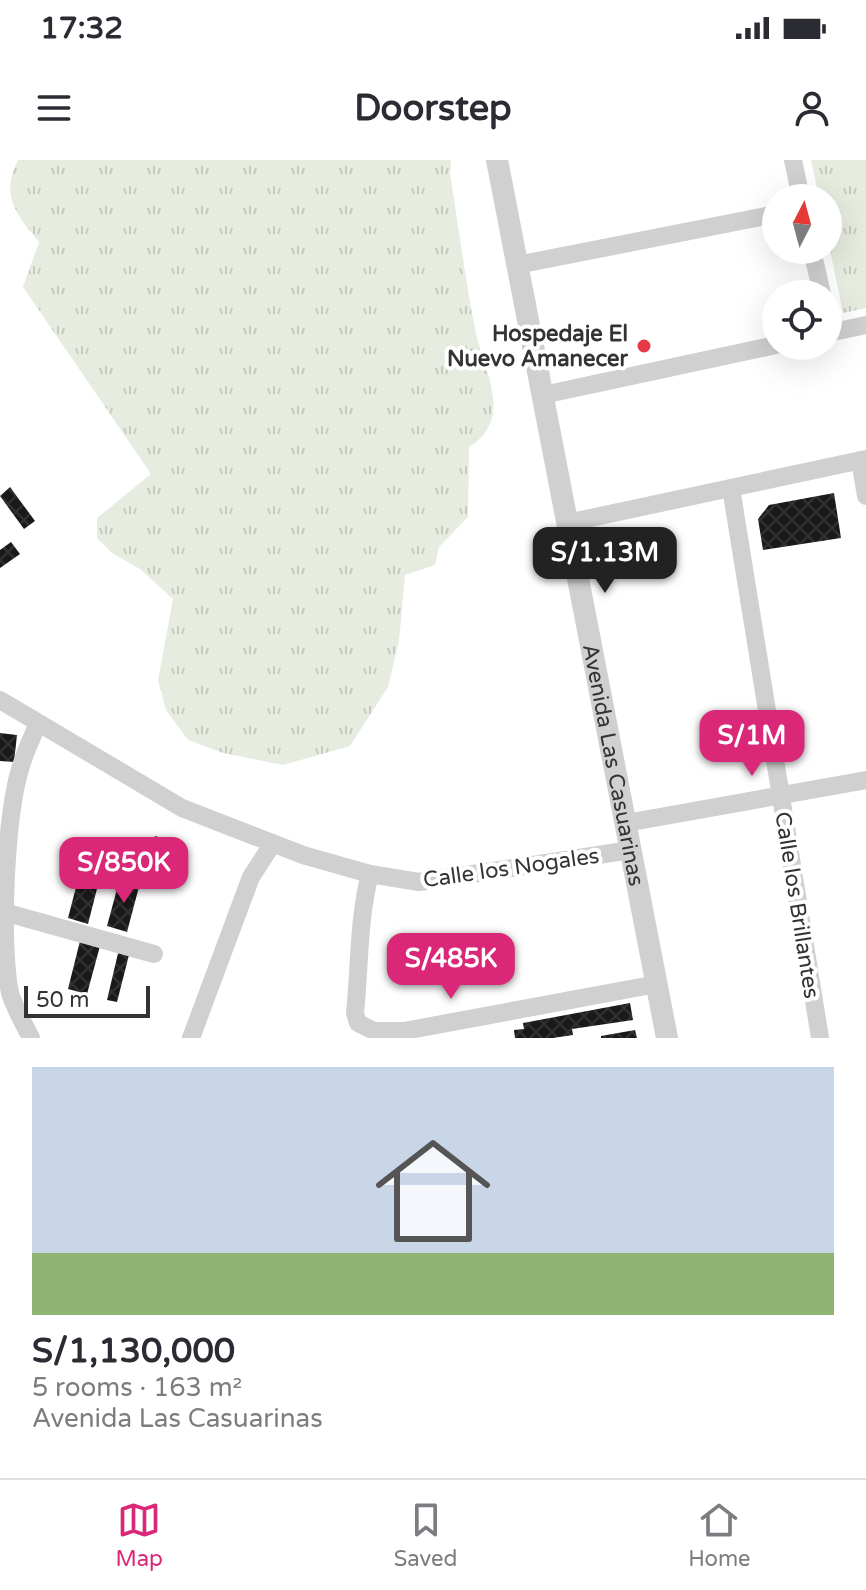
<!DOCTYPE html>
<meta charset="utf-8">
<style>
:root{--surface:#fff;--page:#f7f7f7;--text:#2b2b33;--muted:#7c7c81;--line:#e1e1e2;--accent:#db2777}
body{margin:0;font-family:"Varela Round",sans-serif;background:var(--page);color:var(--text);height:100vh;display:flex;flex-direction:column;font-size:30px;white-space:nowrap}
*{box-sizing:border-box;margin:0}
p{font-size:26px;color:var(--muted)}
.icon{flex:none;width:44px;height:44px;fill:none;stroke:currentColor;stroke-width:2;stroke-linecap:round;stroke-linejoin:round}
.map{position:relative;height:878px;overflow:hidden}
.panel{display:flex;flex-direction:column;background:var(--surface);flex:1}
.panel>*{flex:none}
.needle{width:52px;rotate:6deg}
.buttons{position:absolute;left:762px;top:24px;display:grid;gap:16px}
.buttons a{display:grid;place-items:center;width:80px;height:80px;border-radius:50%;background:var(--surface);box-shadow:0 8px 32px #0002;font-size:40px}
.scale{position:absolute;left:24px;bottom:20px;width:126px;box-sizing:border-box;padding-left:8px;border:4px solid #333;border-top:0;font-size:22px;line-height:28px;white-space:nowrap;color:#333;-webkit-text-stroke:6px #fff;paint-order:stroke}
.price{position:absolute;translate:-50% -68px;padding:0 18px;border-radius:16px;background:var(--accent);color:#fff;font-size:26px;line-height:52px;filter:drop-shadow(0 2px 4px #0008)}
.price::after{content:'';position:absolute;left:50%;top:48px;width:24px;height:18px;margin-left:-12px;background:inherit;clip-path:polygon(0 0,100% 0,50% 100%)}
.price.selected{background:#222;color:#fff}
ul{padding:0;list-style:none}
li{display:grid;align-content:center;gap:16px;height:424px;padding:0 32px}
li span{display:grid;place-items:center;height:248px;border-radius:0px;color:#555}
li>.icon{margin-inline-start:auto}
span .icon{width:144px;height:144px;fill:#fffc;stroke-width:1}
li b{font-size:34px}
.status{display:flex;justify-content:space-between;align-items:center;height:56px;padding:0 40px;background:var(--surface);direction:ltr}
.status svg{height:22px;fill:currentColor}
header{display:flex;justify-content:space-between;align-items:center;height:104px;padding:0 32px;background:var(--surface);font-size:36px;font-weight:700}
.menu{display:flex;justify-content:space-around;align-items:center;height:112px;border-top:2px solid var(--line);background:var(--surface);font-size:22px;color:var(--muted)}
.menu a{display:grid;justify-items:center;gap:4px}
.menu .selected{color:var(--accent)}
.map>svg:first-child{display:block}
.grass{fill:url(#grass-tufts)}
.building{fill:url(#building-cross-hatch)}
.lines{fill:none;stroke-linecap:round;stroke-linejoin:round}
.minor{stroke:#d0d0d0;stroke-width:18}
.tertiary{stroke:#d0d0d0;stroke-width:22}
.poi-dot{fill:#e63946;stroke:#fff;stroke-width:3}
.labels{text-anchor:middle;stroke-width:8;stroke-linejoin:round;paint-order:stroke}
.poi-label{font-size:22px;font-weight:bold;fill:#333;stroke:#fff;text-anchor:end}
.street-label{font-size:22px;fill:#333;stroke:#fff}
</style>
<div class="status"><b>17:32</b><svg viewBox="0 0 49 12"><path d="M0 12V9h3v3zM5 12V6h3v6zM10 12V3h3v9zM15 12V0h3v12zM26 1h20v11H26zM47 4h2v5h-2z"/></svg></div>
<header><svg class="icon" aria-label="menu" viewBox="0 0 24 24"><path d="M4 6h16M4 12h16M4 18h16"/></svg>Doorstep<svg class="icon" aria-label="person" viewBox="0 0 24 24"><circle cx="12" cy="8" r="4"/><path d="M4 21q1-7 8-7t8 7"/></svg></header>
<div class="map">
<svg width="866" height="878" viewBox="0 0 866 878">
<defs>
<pattern id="grass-tufts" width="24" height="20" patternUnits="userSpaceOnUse" patternTransform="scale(2)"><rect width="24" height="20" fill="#e6ecdf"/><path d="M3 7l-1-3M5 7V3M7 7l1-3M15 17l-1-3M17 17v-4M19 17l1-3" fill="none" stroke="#c6cbc0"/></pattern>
<pattern id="building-cross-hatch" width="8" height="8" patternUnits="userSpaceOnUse" patternTransform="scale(2)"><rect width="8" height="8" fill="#1a1a1a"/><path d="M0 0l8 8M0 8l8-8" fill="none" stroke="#333"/></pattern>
</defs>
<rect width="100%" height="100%" fill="#fff"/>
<path class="grass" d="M18,0H451L450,14C459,67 465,121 476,174C482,199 496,227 493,253C491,268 481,280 469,287L468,357L439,387L435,405L405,415L399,481L388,527L350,586L283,605L223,593L188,580L166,550L158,520L173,439L140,409L112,393L97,378V358L151,314L23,127L39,82C16,54 0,36 18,0Z
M811,0H866V148L843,153L828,80V38H819Z"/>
<path class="building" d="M10,327L35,361L24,369L0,336Z
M834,333L841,378L763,390L758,359L769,345Z
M11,382L20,394L0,408V390Z
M0,573L17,575L14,602L0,601Z
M155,676L175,682L162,728L141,722Z
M110,684L130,689L122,718L101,713Z
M81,708L101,713L88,764L68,758Z
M120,718L140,723L127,772L107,766Z
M80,781L100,786L87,834L68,829Z
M119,789L130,791L117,842L107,840Z
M630,843L633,860L572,869L573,875L553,878H515L514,870L524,869L523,863Z
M635,870L637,878H601V876Z"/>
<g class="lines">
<path class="minor" d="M793,0L801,38
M812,90L822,134
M517,105L776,54
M828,173L866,165
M543,235L776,185
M860,300L866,336
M731,328L820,878
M567,363L866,299
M0,540L182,648L303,695L370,714L419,722L631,690
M626,663L866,620
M370,714C358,760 360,806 355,853L358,863L374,871H404L657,824
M4,752L154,794
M31,878C24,864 15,849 10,833C0,784 5,652 22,603C26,589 33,576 38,563
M191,878L251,717L273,683"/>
<path class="tertiary" id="s1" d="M497,0L667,878"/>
</g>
<circle class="poi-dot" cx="644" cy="186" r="8"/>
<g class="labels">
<g class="poi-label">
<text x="628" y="181">Hospedaje El<tspan x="628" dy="25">Nuevo Amanecer</tspan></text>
</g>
<g class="street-label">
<text dy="8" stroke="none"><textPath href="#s1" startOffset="616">Avenida Las Casuarinas</textPath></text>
<text transform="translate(511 707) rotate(-8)" y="8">Calle los Nogales</text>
<text transform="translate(798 745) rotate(81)" y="8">Calle los Brillantes</text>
</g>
</g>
</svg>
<div class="buttons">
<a><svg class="needle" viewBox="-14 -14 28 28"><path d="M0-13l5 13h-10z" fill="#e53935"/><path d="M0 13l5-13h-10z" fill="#7c7c81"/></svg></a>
<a><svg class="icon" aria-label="locate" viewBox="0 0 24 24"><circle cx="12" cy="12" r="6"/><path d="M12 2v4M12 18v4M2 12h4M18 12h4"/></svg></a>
</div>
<div class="scale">50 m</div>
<b class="price selected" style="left:605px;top:435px">S/1.13M</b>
<b class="price" style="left:752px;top:618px">S/1M</b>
<b class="price" style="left:124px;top:745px">S/850K</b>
<b class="price" style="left:451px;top:841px">S/485K</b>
</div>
<section class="panel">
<ul>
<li><span style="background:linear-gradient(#c9d6e8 75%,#8fb573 0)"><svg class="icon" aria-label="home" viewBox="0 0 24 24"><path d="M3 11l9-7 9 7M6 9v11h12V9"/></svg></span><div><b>S/1,130,000</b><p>5 rooms · 163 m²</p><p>Avenida Las Casuarinas</p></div></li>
</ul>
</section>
<nav class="menu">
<a class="selected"><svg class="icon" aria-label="map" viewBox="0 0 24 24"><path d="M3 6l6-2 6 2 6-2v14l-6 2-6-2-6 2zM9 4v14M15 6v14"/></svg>Map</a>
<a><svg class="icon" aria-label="saved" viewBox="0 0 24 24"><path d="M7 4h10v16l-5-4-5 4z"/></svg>Saved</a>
<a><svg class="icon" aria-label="home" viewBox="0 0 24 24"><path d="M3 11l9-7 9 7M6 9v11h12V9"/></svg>Home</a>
</nav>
